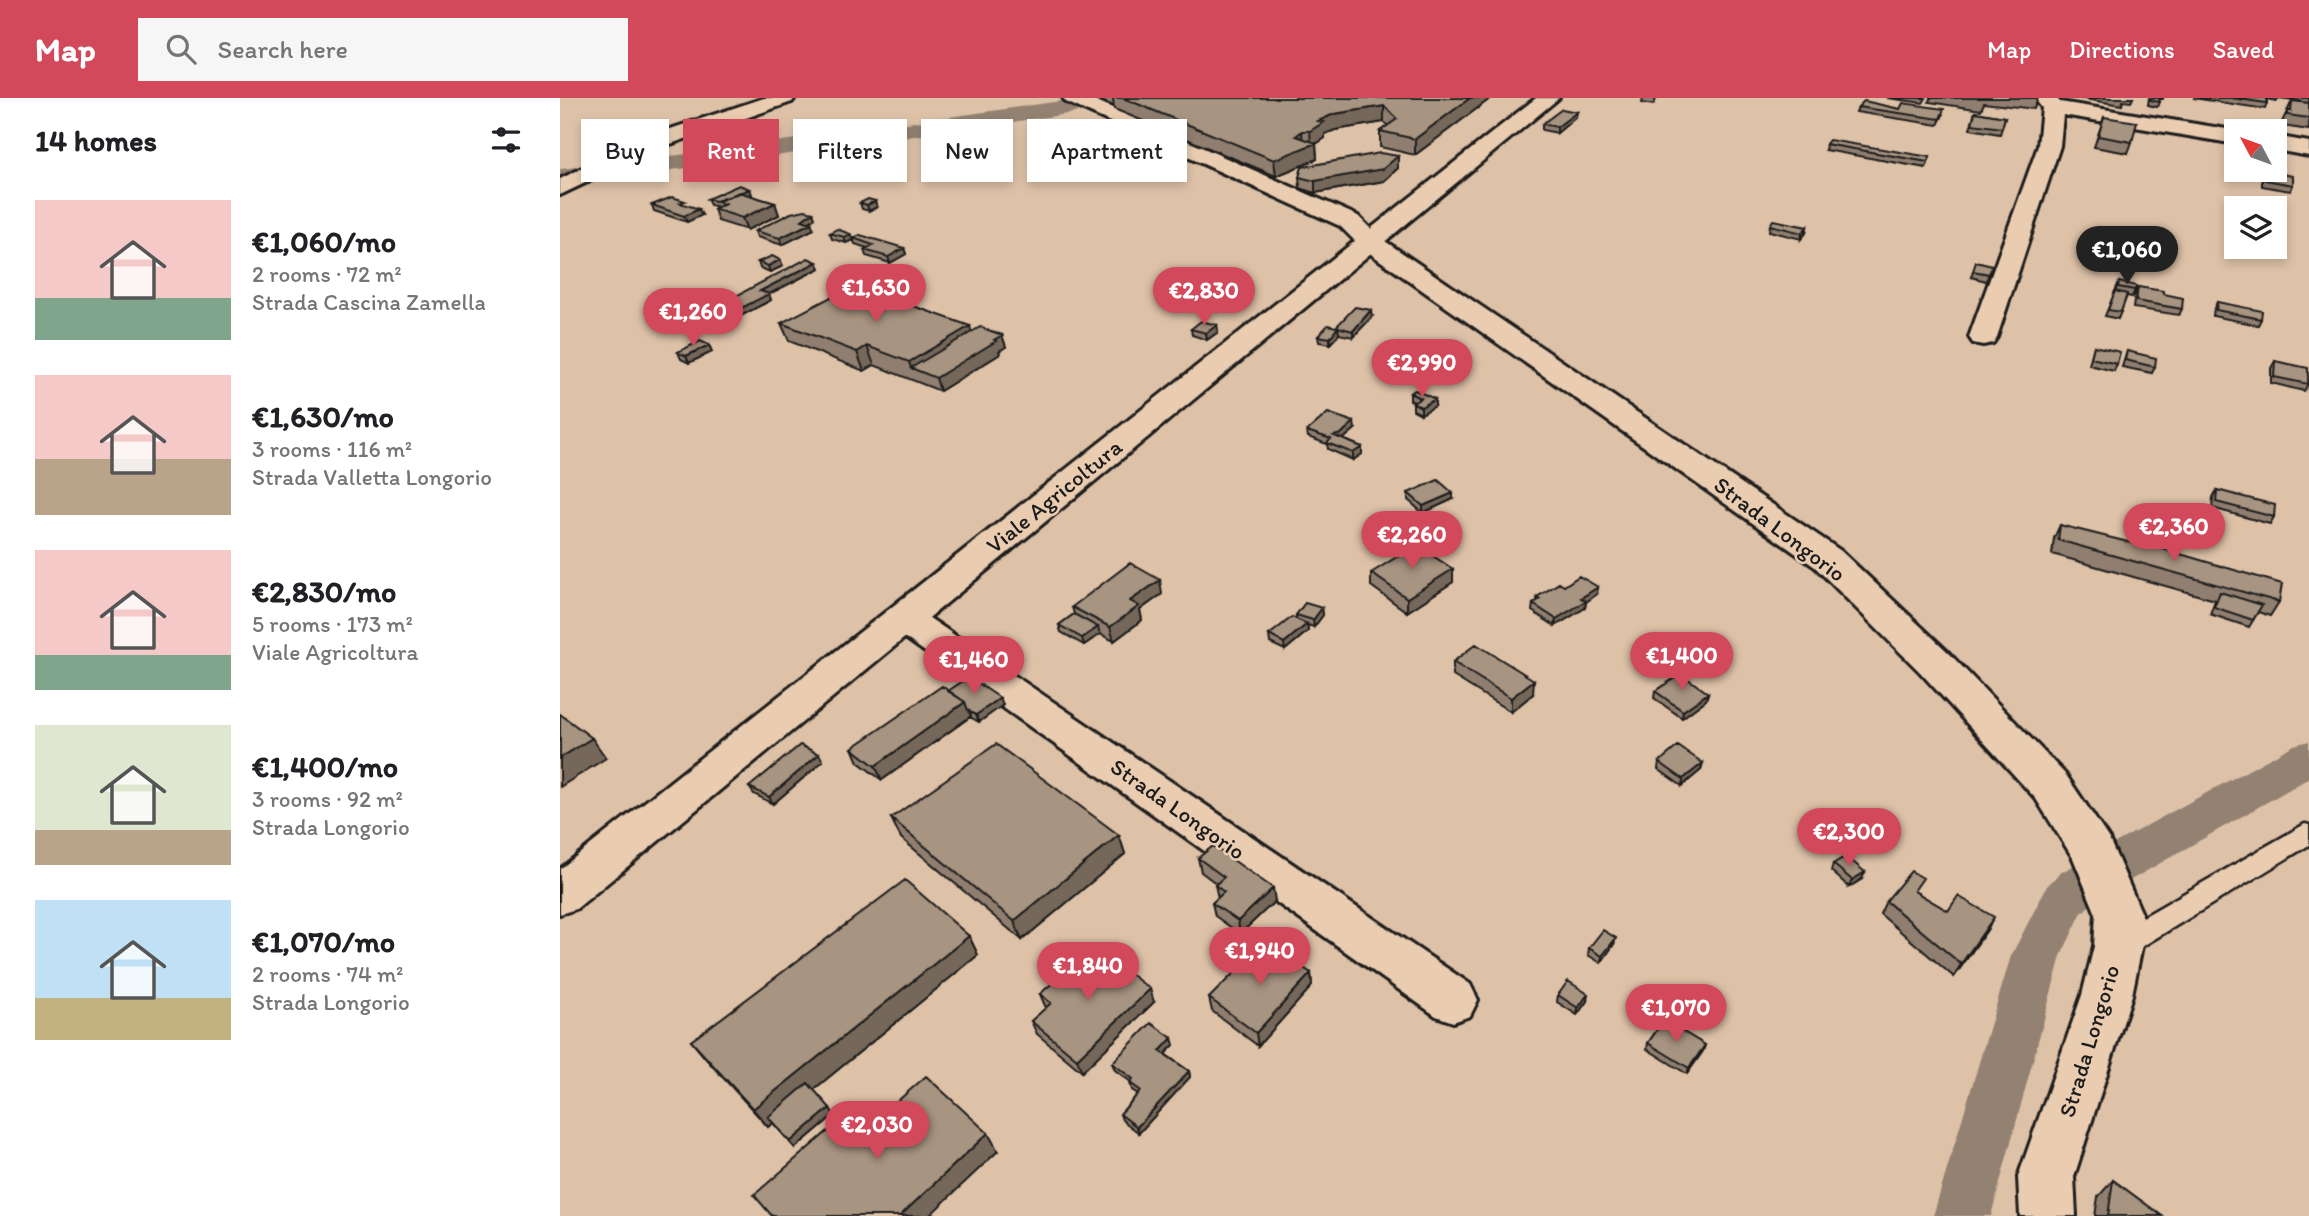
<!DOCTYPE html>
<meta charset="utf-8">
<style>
:root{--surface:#fff;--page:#f6f6f6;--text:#202124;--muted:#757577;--accent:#d1495b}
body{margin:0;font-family:Itim,sans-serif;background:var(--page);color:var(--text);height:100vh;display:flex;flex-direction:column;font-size:26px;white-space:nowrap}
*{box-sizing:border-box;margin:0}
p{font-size:23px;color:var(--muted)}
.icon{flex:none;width:38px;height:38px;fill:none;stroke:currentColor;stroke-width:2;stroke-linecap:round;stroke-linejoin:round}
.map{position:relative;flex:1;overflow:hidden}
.drawer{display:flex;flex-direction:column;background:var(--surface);width:560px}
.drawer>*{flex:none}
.guide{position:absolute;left:21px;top:21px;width:665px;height:63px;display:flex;gap:14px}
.needle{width:46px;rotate:311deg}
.tools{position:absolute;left:1664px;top:21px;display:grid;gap:14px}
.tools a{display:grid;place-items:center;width:63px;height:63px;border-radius:0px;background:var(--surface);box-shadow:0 4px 10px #0003;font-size:35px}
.price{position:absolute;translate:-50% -60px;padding:0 16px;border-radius:24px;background:var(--accent);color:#fff;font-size:23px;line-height:46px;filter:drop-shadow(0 2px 4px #0008)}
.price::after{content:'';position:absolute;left:50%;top:42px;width:21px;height:16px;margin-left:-10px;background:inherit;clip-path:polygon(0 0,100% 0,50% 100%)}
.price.selected{background:#222;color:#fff}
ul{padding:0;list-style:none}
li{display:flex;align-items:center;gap:21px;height:175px;padding:0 35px}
li span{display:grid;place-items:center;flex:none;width:196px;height:140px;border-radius:0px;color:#555}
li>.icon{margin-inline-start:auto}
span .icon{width:84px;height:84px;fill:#fffc;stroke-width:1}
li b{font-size:30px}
h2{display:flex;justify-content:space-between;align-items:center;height:84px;padding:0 35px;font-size:30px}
.chip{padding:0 24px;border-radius:0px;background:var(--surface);box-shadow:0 4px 10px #0003;font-size:24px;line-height:63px}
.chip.selected{background:var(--accent);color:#fff}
header{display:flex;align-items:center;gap:42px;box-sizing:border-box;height:98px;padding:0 35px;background:var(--accent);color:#fff}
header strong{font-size:33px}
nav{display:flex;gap:38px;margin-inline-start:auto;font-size:24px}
.search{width:490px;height:63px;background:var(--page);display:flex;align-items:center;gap:18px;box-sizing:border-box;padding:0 24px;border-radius:0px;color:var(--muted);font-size:26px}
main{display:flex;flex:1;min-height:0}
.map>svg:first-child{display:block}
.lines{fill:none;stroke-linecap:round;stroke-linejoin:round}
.canal{fill:#938272;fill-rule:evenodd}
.service-casing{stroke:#1c1c1c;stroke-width:5}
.minor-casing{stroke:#1c1c1c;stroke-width:6}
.primary-casing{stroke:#1c1c1c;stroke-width:6}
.service{fill:#eacdb1;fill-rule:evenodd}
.minor{fill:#eacdb1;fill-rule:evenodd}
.primary{fill:#eacdb1;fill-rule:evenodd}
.wall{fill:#907f6f;stroke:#1c1c1c;stroke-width:2}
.shaded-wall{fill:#75685a;stroke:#1c1c1c;stroke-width:2}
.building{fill:#a79481;stroke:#1c1c1c;stroke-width:2}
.labels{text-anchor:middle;stroke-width:5;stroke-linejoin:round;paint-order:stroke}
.street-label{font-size:23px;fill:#1c1c1c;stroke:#eacdb1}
</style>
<header>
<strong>Map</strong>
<div class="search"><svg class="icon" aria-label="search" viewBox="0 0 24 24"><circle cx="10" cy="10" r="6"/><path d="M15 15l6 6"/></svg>Search here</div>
<nav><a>Map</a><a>Directions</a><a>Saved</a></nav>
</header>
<main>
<section class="drawer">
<h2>14 homes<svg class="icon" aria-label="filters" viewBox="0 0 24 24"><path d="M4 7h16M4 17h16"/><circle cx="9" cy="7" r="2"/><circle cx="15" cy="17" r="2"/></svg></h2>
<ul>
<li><span style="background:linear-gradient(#f6c9c9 70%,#7fa58c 0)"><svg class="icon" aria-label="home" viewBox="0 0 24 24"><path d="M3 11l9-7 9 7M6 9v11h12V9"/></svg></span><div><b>€1,060/mo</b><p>2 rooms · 72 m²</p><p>Strada Cascina Zamella</p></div></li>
<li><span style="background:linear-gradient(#f6c9c9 60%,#b9a48a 0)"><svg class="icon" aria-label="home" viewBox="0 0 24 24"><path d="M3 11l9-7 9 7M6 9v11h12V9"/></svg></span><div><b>€1,630/mo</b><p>3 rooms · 116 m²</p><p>Strada Valletta Longorio</p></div></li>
<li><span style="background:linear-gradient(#f6c9c9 75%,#7fa58c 0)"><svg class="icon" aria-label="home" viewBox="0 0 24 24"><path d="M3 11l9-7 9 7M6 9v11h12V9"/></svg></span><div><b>€2,830/mo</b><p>5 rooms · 173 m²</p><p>Viale Agricoltura</p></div></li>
<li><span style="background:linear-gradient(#dfe7d0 75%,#b9a48a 0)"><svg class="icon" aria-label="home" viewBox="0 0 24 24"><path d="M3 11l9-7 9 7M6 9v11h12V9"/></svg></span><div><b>€1,400/mo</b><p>3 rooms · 92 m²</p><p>Strada Longorio</p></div></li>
<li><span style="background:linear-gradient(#bfe0f5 70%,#c2b280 0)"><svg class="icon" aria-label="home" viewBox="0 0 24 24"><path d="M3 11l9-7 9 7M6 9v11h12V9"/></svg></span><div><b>€1,070/mo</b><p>2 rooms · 74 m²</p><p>Strada Longorio</p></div></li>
</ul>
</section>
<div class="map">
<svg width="1749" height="1118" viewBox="0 0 1749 1118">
<rect width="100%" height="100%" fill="#dec2a8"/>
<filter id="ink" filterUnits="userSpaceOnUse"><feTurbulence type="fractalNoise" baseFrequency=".0143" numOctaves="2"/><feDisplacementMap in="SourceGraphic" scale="14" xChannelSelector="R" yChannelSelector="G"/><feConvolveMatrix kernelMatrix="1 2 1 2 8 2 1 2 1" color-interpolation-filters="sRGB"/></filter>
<g filter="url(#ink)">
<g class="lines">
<path class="canal" d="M532,0H584L581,5L534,13L525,9L515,15L153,67L0,85V71L153,53L515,1L524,5Z
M1749,643V680L1534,803L1521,816L1501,858L1431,1118H1373L1451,858L1487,788L1500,775L1734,647Z"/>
<g class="service-casing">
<path id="service" d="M1745,726L1749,727V747L1568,857L1558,860L1548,857L1544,848L1548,839Z"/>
</g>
<g class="minor-casing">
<path id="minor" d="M204,0H235L232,4L99,50L0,97V81L83,40Z
M503,0H530L798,118L819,139L1281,453L1388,554L1506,677L1549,741L1582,816V848L1572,897L1514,1079L1516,1118H1460L1458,1079L1522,897L1534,848L1536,816L1513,760L1476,701L1360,574L1255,469L801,149L780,128L506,4Z
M1474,0H1496L1500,4L1679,33H1676V46L1503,17L1500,48L1437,239L1433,245L1423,247L1413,245L1409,239L1478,48L1482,10Z
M1715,38L1749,44V58L1715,52Z
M343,507L356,511L910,886L918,902L910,918L893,924L876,918L330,529L324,520L330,511Z"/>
</g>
<g class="primary-casing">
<path id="primary" d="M976,0H999L16,811L0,816V771Z"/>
</g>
<use href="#service" class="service"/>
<use href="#minor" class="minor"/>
<use href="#primary" class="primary"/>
</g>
<path class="wall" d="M553,0H931L855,57L820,49V33L828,28L824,24L775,32L765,36V40L756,46L757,61L716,78L554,11Z
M1083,0H1097L1093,7L1082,5Z
M1327,0H1366L1363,5Z
M1370,0H1478L1474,11L1424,5L1421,12L1369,4Z
M1518,0H1573L1571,4L1563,3L1562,7Z
M1588,0H1603V1H1600L1597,9L1588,7L1589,0Z
M1633,0H1749V32L1722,28V24L1732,3H1741L1718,0L1717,3L1707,1V5L1705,11Z
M1298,9L1340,11L1383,17L1378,27L1296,14Z
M1415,14L1445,19L1440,36L1410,31Z
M1016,19L997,35L982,32V26Z
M1544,19L1572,44L1568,55L1534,49Z
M1266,46L1370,59L1366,70L1265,52Z
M838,58V70L824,83L755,95L740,90L739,79Z
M1705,73L1733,87L1730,93L1702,88V79Z
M190,91L192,97L190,98L215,105L219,117L187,132L158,123L154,111L158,109L150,107L147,101Z
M300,105L317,109L309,113L302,111Z
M92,107H126L142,117L127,124L94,113Z
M253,114L255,120L249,124L254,131L222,147L197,139L195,133Z
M1210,127L1247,129L1246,135L1241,141L1209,133Z
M270,135L290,136L293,142L286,145L272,141Z
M293,140L344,150L346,156L330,165L306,158L304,152L307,150L295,146Z
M220,162L223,168L210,174L200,170L198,164Z
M1432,168L1426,183L1411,179L1413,173Z
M260,170L209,196L211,202L177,220L159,214L157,208Z
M1559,184L1575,192L1572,199L1567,198L1558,221L1545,218Z
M1578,189L1604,196L1622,211L1619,217L1573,210L1575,195Z
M1657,204L1701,221L1698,227L1653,218L1654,210Z
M812,219L793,239L779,236L770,246L759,244L758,238L776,229Z
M221,225L411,234L442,237L446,249L439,253L440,256L380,293L314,267L304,273L229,243Z
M657,227L658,234L647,242L632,237L631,231Z
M149,247L152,254L129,265L121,261L118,254Z
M1534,248L1557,266L1554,273L1529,267Z
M1567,253L1595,269L1592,275L1562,269Z
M1715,263L1748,286L1744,293L1711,285V270Z
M850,295L875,308L861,316L853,312V305L855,304L850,302Z
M795,331L783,341L802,349V356L793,362L768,351L767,346L748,339L747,333Z
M1657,392L1714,419L1710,426L1652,410L1653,399Z
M848,395L893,401L863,415L848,402Z
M1500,427L1719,504L1710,518L1698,514L1689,529L1650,516L1655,502L1492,456L1494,440Z
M893,471V484L847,514L811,488V475Z
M1004,488L1037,496L1026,504L1025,510L995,528L972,513L973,506L977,503V499Z
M602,496L580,512L582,522L554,543L540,536L524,547L501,534L499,527L514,516L512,509Z
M762,510L763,517L754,529L747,527L748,533L725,552L710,545L709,537L736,521V517Z
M893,564L973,596L951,614L893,578Z
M388,593L440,600L443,607L419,624L410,619L322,682L298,664L292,650Z
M1095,593L1148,595L1146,602L1122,620L1094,600Z
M263,663L213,706L194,696L189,689Z
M1099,664L1141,672L1122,688L1098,671Z
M331,720L559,737L565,756L462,842L341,740Z
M638,760L715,803L680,836L655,818L652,805L658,800L655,787L657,786L641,774Z
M1273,766L1302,781L1289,789L1271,773Z
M1356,794L1388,813L1427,832L1394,879L1320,816L1326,803Z
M409,838L418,857L253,992L274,1017L235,1050L213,1025L208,1029L146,961L131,943Z
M1054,846L1041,865L1028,857L1029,850Z
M751,875L752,888L698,948L652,913L649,900Z
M480,896L594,904L522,974L477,936L471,923L486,910Z
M998,897L1027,903L1017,917L997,904Z
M1138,907L1125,926L1116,920L1111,927L1145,947L1143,953L1127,976L1087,951L1088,945L1103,923L1100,921L1101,914Z
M614,947L605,956L629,973L630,979L579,1035L562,1022L560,1016L578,996L572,992L570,985L571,984L555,972L552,965Z
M1553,1082L1602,1118H1535L1538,1099Z"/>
<path class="shaded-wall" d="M910,0H931L855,57V41Z
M824,8V24L775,32L765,36V40L756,46L757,61L716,78L714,62L736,38L742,33L743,49L751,47L750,33L758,23L774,16Z
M1017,14L1016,19L997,35V29Z
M838,58V70L824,83L755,95V83Z
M190,91L192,97L182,101L175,97Z
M315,103L317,109L309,113L307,107Z
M215,105L219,117L187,132L182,120Z
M139,111L142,117L127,124L124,118Z
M253,114L255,120L244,128L242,122Z
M251,125L254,131L222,147L220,140Z
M1247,129L1246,135L1241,141L1242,135Z
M290,136L293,142L286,145L284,139Z
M344,150L346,156L330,165L328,159Z
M220,162L223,168L210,174L208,168Z
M257,164L260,170L209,196L211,202L177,220L174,214L200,193Z
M811,212L812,219L793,239V233Z
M657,227L658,234L647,242L646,235Z
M410,228L415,247L351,270L349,264Z
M778,229L779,236L770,246V240Z
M442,237L446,249L439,253L440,256L380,293L376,280Z
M149,247L152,254L129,265L126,258Z
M307,248L314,267L304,273L297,254Z
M875,301V308L861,316V309Z
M794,324L795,331L781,343L774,338Z
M802,349V356L793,362V355Z
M893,395V401L863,415V408Z
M893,471V484L847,514V500Z
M600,482L602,496L580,512L582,522L554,543L550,529L570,503Z
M1038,489L1037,496L1026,504L1025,510L995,528L996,521L1021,500Z
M762,510L763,517L754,529L753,522Z
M747,526L748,533L725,552L724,545Z
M538,529L540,536L524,547L522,540Z
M974,582L973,596L951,614V600Z
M1148,595L1146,602L1122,620L1123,613Z
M440,600L443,607L419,624L416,617Z
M405,604L411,618L322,682L315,668Z
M32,640L46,660L0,689V660Z
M259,656L263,663L213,706L209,699Z
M1143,665L1141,672L1122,688L1123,681Z
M559,737L565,756L462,842L454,823Z
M1305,774L1302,781L1289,789L1292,782Z
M713,790L715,803L680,836L678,823Z
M1434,819L1427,832L1394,879L1401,866Z
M409,838L418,857L208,1029L193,1011Z
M1056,840L1054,846L1041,865L1042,858Z
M751,875L752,888L698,948L696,935Z
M590,891L594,904L522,974L517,961Z
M1028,896L1027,903L1017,917L1018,910Z
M1140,900L1138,907L1125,926L1127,919Z
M1118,914L1116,920L1111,928L1112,921Z
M612,940L614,947L602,959L600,953Z
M1145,947L1143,953L1127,976L1129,970Z
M629,973L630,979L579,1035L577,1029Z
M270,1010L274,1017L235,1050L230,1044Z
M428,1035L438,1053L369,1118H340Z"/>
<path class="building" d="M563,0H910L855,41L820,33L837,21L824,8L774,16L758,23L764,24L750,33H742L736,38L756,45L714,62Z
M1590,0H1600L1599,4L1590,2Z
M1671,0H1707V5Z
M1304,3L1340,11L1343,5L1384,11L1380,21L1298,9Z
M1732,3L1749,5V20L1727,17V13H1731Z
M1002,11L1017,14L997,29L982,26Z
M1415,14L1445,19L1442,30L1412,26Z
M1544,19L1577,24L1572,44L1538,38Z
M1269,42L1370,59L1368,64L1266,46Z
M820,55L838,58L823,71L755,83L739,79L742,69Z
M1705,73L1733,78V87L1705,82Z
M179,87L190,91L165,100H164L156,103L147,101Z
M179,94L215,105L182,120L154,111L165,106L157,104Z
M112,99L125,103L120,105L139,111L124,118L92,107Z
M308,101L315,103L307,107L300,105Z
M245,112L253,114L242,122L251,125L220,140L195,133L231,115Z
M1213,122L1247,129L1242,135L1210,127Z
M277,131L290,136L284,139L270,135Z
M300,137L344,150L328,159L304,152L313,147L293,140Z
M212,158L220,162L208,168L198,164Z
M248,160L257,164L200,193L209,196L174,214L157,208Z
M1416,164L1432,168L1429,176L1413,173Z
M1559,184L1576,188L1575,192L1558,189Z
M294,187L410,228L349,264L307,248L297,254L221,225Z
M1578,189L1604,193V196L1623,200L1622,211L1576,203Z
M1555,193L1567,196L1561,214L1548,212Z
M1657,204L1702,213L1701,221L1656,212Z
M795,209L811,212L793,233L778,229L770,240L758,238L768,227L776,229Z
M641,223L657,227L646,235L631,231Z
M420,229L442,237L434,242L436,243L376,280L351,270Z
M140,243L149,247L126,258L118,254Z
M1534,248L1560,254L1557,266L1531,260Z
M1567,253L1596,260L1595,269L1565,262Z
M1715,263L1748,270V286L1714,279Z
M855,292L875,301L861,309L853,305L861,300L850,295Z
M768,315L794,324L781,336L774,338L802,349L793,355L767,345L771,341L747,333Z
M878,382L893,395L863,408L848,395Z
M1657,392L1715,407L1714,419L1656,404Z
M1500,427L1592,450L1593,448L1722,486L1719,504L1498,442Z
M856,447L893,471L847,500L811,475Z
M570,465L600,482L570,503L579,508L550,529L512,509Z
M1019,478L1038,489L1021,500L1026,503L996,521L973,506L980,501L977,499L999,485L1004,488Z
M1660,494L1702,507L1693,522L1654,509Z
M745,505L762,510L753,522L736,517Z
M514,516L538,529L522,540L499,527Z
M732,519L747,526L724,545L709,537Z
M916,546L974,582L951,600L893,564Z
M1121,576L1148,595L1123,613L1095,593Z
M409,579L440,600L416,617L408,612L405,604L388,593Z
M382,588L405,604L315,668L292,650Z
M0,616L32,640L0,660Z
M436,646L559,737L454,823L331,720Z
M240,647L259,656L209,699L189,689Z
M1118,648L1143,665L1123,681L1099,664Z
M653,748L713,790L678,823L652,805L664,794L655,787L664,779L638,760Z
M1286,758L1305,774L1292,782L1273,766Z
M1351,773L1363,780L1354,793L1388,813L1398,798L1434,819L1401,866L1326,803Z
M345,782L409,838L193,1011L131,943Z
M1043,832L1056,840L1042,858L1029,850Z
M705,844L751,875L696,935L649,900Z
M534,848L590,891L517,961L471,923L491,905L480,896Z
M1008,883L1028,896L1018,910L998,897Z
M1120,888L1140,900L1127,919L1118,914L1112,921L1101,914Z
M1104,922L1145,947L1129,970L1088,945Z
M591,925L612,940L600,953L629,973L577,1029L560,1016L581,993L570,985L573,981L552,965Z
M366,978L428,1035L340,1118H212L194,1097L283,1020L299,1037Z
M248,985L270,1010L230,1044L208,1019Z
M1553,1082L1602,1118H1548Z"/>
</g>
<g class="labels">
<g class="street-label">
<text transform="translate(494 398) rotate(-39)" y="8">Viale Agricoltura</text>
<text transform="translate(1220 431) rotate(37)" y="8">Strada Longorio</text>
<text transform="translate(618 711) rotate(35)" y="8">Strada Longorio</text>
<text transform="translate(1529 943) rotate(-73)" y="8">Strada Longorio</text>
</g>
</g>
</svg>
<div class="tools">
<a><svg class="needle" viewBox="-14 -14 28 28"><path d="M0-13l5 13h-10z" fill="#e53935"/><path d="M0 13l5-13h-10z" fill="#757577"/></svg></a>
<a><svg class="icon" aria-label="layers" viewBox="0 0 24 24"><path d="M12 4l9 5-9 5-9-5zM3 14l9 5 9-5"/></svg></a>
</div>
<b class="price selected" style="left:1567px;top:188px">€1,060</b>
<b class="price" style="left:316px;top:226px">€1,630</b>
<b class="price" style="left:644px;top:229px">€2,830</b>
<b class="price" style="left:133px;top:250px">€1,260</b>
<b class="price" style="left:862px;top:301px">€2,990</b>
<b class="price" style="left:1614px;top:465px">€2,360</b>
<b class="price" style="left:852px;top:473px">€2,260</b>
<b class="price" style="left:1122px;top:594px">€1,400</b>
<b class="price" style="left:414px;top:598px">€1,460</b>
<b class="price" style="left:1289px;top:770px">€2,300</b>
<b class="price" style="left:700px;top:889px">€1,940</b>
<b class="price" style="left:528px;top:904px">€1,840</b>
<b class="price" style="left:1116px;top:946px">€1,070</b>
<b class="price" style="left:317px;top:1063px">€2,030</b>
<div class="guide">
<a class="chip">Buy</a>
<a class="chip selected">Rent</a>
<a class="chip">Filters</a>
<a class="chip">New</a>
<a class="chip">Apartment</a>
</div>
</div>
</main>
